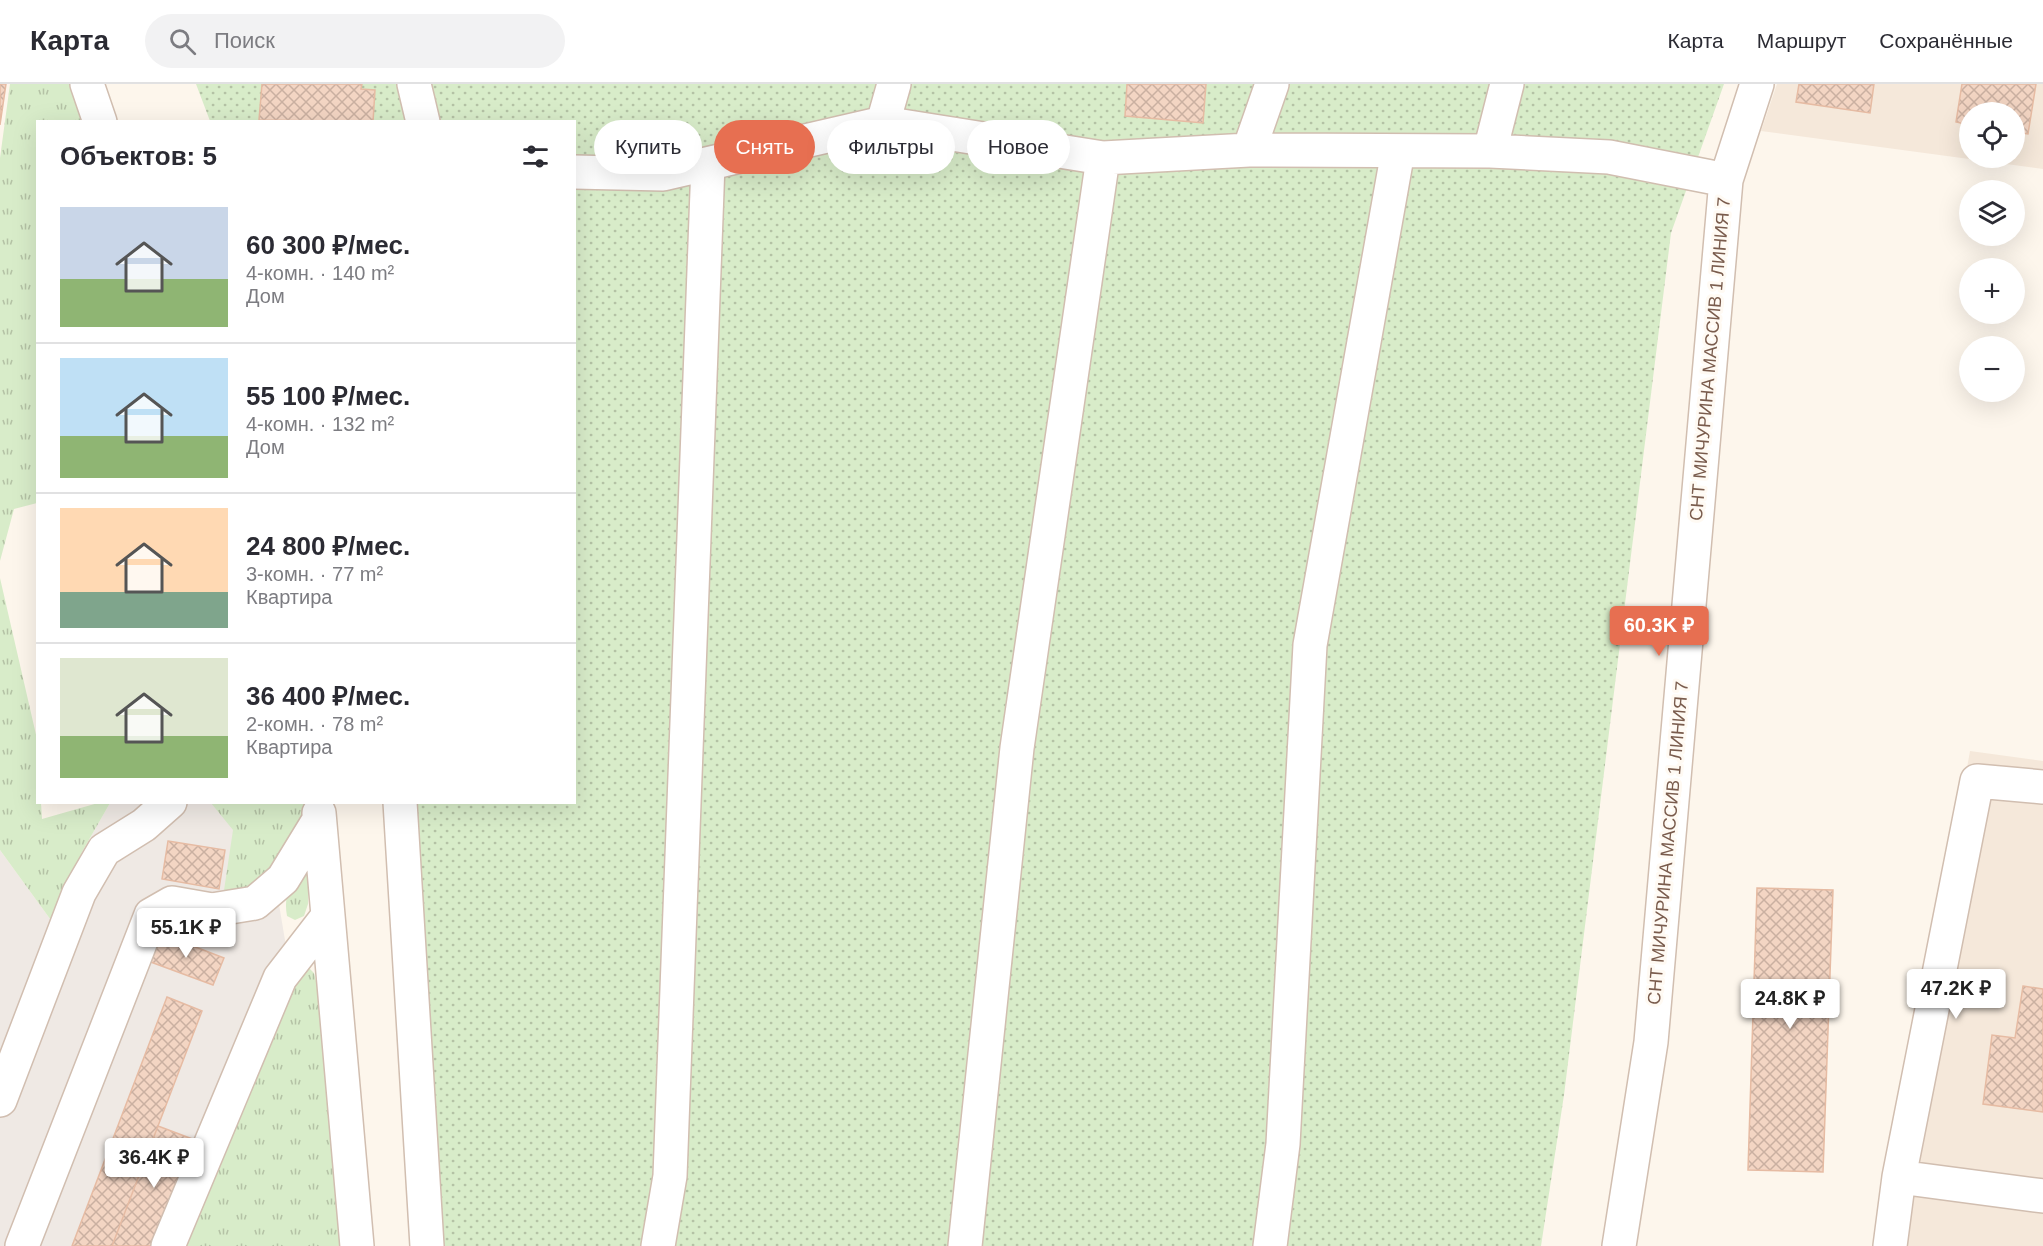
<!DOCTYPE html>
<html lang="ru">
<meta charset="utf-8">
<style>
:root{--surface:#fff;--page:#f2f2f3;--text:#2b2b33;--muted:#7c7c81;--line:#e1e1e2;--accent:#e76f51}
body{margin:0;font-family:Arial,sans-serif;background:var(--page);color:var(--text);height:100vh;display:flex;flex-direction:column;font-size:22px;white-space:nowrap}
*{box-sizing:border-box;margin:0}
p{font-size:20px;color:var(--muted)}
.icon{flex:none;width:33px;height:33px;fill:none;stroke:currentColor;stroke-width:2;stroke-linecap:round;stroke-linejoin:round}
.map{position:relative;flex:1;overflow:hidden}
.details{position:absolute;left:36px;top:36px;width:540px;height:684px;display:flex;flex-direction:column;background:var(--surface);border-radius:0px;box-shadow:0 6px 24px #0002}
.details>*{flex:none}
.hud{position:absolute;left:594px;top:36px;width:570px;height:54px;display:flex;gap:12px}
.tools{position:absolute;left:1959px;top:18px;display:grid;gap:12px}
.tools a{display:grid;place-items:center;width:66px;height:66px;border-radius:50%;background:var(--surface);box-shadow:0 6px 24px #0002;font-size:30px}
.price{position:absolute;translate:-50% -51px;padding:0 14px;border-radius:6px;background:#fff;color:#222;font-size:20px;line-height:39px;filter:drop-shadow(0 2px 3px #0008)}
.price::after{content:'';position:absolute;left:50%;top:36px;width:18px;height:14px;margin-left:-9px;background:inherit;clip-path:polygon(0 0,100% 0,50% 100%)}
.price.active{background:var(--accent);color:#fff}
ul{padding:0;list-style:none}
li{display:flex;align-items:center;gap:18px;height:150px;padding:0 24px}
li+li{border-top:2px solid var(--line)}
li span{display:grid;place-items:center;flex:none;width:168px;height:120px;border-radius:0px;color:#555}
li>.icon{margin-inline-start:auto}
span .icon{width:72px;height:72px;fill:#fffc;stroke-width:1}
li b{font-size:26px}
h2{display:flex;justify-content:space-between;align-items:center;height:72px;padding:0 24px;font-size:26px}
.tag{padding:0 21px;border-radius:27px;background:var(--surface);box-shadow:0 6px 24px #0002;font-size:21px;line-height:54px}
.tag.active{background:var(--accent);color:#fff}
header{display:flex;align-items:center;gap:36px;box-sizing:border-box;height:84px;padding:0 30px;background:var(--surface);border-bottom:2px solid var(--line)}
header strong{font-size:28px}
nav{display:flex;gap:33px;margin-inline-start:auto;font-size:21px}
.search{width:420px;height:54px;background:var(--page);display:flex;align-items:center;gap:15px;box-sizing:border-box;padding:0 21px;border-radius:33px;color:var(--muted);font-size:22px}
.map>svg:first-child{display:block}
.residential{fill:#f5e8da;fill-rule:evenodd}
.industrial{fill:#efe9e4}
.grass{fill:url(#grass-tufts)}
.park{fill:url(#park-dots)}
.building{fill:url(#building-cross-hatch);stroke:#e6bba3;stroke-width:1.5}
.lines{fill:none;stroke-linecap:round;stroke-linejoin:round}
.minor-casing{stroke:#d1beb0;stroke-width:36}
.minor{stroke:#fff;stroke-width:33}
.labels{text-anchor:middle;stroke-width:6;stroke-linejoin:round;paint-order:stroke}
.street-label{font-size:18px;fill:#7a5c4d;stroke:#fffaf3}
</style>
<header>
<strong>Карта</strong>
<div class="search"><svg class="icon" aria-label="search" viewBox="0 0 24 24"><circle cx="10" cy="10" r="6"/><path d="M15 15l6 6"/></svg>Поиск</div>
<nav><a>Карта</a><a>Маршрут</a><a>Сохранённые</a></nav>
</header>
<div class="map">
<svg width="2043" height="1162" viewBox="0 0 2043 1162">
<defs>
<pattern id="grass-tufts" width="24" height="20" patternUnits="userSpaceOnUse" patternTransform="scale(1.5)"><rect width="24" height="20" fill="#d8ecc9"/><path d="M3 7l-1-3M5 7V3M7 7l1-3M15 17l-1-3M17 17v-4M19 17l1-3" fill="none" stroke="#b4c2a5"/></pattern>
<pattern id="park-dots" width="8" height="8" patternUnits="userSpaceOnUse" patternTransform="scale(1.5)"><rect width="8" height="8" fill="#d8ecc9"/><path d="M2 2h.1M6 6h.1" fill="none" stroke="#b4c2a5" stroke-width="1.8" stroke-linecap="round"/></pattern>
<pattern id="building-cross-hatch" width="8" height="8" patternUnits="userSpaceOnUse" patternTransform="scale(1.5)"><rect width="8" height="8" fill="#f3d5c3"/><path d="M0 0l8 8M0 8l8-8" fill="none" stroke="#cab0a1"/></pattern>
</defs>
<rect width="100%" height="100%" fill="#fdf6ec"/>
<path class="residential" d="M1777,0H2043V85L1761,47ZM1970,28H2014V74H1970Z
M1970,667L2043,677V1162H1882Z"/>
<path class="industrial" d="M110,719H262L291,892L179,1162H0V766L53,839L82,768Z"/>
<path class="grass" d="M10,0H71L84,37L38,38L37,419L14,425L0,477V74Z
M0,494L37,655L38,718L41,719L42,735L98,719H110L82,768L53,839L0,766Z
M211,719H304L302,746L292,768L240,810L223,813L233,746Z
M303,782L309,786L308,820L304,832L295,836L287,832C283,810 291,799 303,782Z
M307,882L314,889L317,901L341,1162H179L291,892Z"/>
<path class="park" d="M196,0H1724L1671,149L1564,1011L1541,1162H435L389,719L574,718V38L210,37Z"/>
<path class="building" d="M0,0H6L0,41Z
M262,0H362L361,5L375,6L373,38L259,36Z
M1127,0H1206L1203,39L1125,32Z
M1799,0H1874L1870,29L1796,18Z
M1962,0H2036L2028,50L2014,48V28H1970V41L1956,38Z
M168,757L225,766L219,805L162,795Z
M1757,804L1833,806L1823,1088L1748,1086Z
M159,849L224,874L213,901L148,877Z
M2023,902L2043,905V1028L1983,1020L1992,951L2015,954Z
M167,913L202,927L158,1042L112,1162H72Z
M158,1042L195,1056L154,1162H112Z"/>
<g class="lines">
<g class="minor-casing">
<path id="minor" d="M87,0L100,38
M414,0L423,38
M883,39L894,0
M1249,66L1272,0
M1490,67L1507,0
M574,88L663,90L883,39L1103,74L1249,66L1490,67L1609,73L1726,96
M400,718L427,1162
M319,729L357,1162
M0,1016L79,809L104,766L144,741L170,718
M1899,1093L2043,1112
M22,1162L151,831L172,819L212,826L255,819L283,795L319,736
M168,1162L280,894L328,832
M658,1162L670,1092L708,80
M965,1162L1017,664L1103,74
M1270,1162L1283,1060L1310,561L1398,67
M1619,1162L1651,958L1726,96L1757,0
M1890,1162L1899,1093L1977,697L2043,703"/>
</g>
<use href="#minor" class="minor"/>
</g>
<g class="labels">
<g class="street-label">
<text transform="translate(1710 275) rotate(-85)" y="6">СНТ МИЧУРИНА МАССИВ 1 ЛИНИЯ 7</text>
<text transform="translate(1668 759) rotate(-85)" y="6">СНТ МИЧУРИНА МАССИВ 1 ЛИНИЯ 7</text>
</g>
</g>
</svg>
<div class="tools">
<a><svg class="icon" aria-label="locate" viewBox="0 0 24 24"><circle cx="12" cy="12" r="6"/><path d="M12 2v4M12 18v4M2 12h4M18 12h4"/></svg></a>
<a><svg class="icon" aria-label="layers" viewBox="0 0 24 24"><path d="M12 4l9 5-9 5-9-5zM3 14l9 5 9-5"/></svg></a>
<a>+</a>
<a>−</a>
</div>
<b class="price active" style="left:1659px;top:573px">60.3K ₽</b>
<b class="price" style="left:186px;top:875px">55.1K ₽</b>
<b class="price" style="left:1956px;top:936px">47.2K ₽</b>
<b class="price" style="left:1790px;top:946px">24.8K ₽</b>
<b class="price" style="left:154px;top:1105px">36.4K ₽</b>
<div class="hud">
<a class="tag">Купить</a>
<a class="tag active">Снять</a>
<a class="tag">Фильтры</a>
<a class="tag">Новое</a>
</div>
<section class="details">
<h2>Объектов: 5<svg class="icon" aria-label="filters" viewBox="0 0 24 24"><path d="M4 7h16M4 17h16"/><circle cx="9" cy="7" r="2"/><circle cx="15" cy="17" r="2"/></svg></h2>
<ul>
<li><span style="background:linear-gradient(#c9d6e8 60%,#8fb573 0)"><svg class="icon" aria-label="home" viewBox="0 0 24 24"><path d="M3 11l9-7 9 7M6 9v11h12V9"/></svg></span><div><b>60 300 ₽/мес.</b><p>4-комн. · 140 m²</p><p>Дом</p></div></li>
<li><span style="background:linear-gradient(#bfe0f5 65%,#8fb573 0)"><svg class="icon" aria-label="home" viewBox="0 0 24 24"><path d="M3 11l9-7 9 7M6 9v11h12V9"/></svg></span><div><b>55 100 ₽/мес.</b><p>4-комн. · 132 m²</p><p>Дом</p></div></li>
<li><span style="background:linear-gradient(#ffd9b3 70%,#7fa58c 0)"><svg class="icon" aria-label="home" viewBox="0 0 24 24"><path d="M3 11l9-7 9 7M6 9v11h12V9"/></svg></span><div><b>24 800 ₽/мес.</b><p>3-комн. · 77 m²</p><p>Квартира</p></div></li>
<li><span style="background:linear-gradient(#dfe7d0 65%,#8fb573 0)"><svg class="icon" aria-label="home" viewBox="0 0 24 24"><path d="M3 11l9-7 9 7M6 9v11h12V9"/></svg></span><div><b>36 400 ₽/мес.</b><p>2-комн. · 78 m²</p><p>Квартира</p></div></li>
</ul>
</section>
</div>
